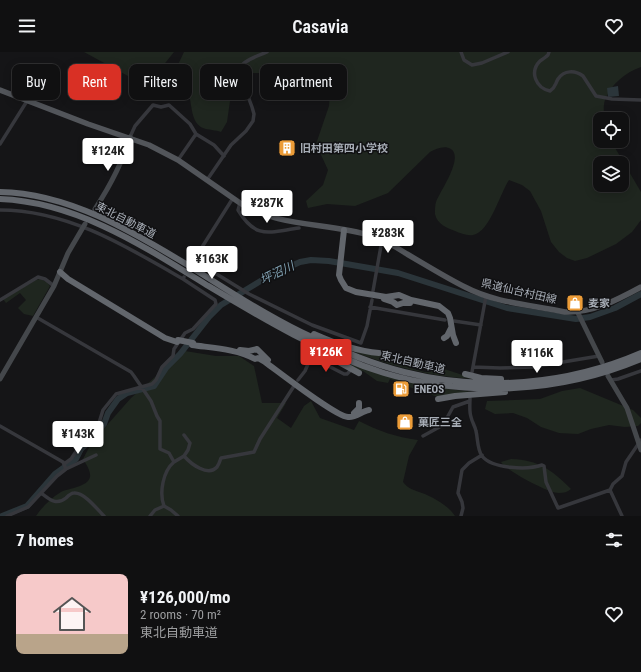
<!DOCTYPE html>
<meta charset="utf-8">
<style>
:root{--surface:#101011;--page:#1e1e1f;--text:#f1f3f6;--muted:#9c9d9f;--line:#303031;--accent:#d93025}
body{margin:0;font-family:"Roboto Condensed","Noto Sans JP",sans-serif;background:var(--page);color:var(--text);height:100vh;display:flex;flex-direction:column;font-size:15px;white-space:nowrap}
*{box-sizing:border-box;margin:0}
p{font-size:13px;color:var(--muted)}
.icon{flex:none;width:22px;height:22px;fill:none;stroke:currentColor;stroke-width:2;stroke-linecap:round;stroke-linejoin:round}
.map{position:relative;height:464px;overflow:hidden}
.details{display:flex;flex-direction:column;background:var(--surface);flex:1}
.details>*{flex:none}
.banner{position:absolute;left:12px;top:12px;width:400px;height:36px;display:flex;gap:8px}
.controls{position:absolute;left:593px;top:60px;display:grid;gap:8px}
.controls a{display:grid;place-items:center;width:36px;height:36px;border-radius:8px;background:var(--surface);box-shadow:0 2px 10px #0003,0 0 0 1px var(--line);font-size:20px}
.price{position:absolute;translate:-50% -34px;padding:0 9px;border-radius:4px;background:#fff;color:#222;font-size:13px;line-height:26px;filter:drop-shadow(0 1px 2px #0008)}
.price::after{content:'';position:absolute;left:50%;top:24px;width:12px;height:9px;margin-left:-6px;background:inherit;clip-path:polygon(0 0,100% 0,50% 100%)}
.price.selected{background:var(--accent);color:#fff}
ul{padding:0;list-style:none}
li{display:flex;align-items:center;gap:12px;height:100px;padding:0 16px}
li+li{border-top:1px solid var(--line)}
li span{display:grid;place-items:center;flex:none;width:112px;height:80px;border-radius:8px;color:#555}
li>.icon{margin-inline-start:auto}
span .icon{width:48px;height:48px;fill:#fffc;stroke-width:1}
li b{font-size:17px}
h2{display:flex;justify-content:space-between;align-items:center;height:48px;padding:0 16px;font-size:17px}
.pill{padding:0 14px;border-radius:8px;background:var(--surface);box-shadow:0 2px 10px #0003,0 0 0 1px var(--line);font-size:14px;line-height:36px}
.pill.selected{background:var(--accent);color:#fff}
header{display:flex;justify-content:space-between;align-items:center;height:52px;padding:0 16px;background:var(--surface);font-size:18px;font-weight:600}
.map>svg:first-child{display:block}
.green{fill:#1f261f;fill-rule:evenodd}
.water{fill:#2b353a}
.lines{fill:none;stroke-linecap:round;stroke-linejoin:round}
.river{stroke:#2b353a;stroke-width:6}
.street{stroke:#36373c;stroke-width:3.5}
.secondary{stroke:#44474b;stroke-width:5}
.primary{stroke:#52555a;stroke-width:5.5}
.highway{stroke:#62666c;stroke-width:6}
.highway-bridge{stroke:#62666c;stroke-width:6}
.labels{text-anchor:middle;stroke-width:3;stroke-linejoin:round;paint-order:stroke}
.poi-label{font-size:11px;font-weight:bold;fill:#a7adb6;stroke:#101012;text-anchor:start}
.street-label{font-size:11px;fill:#a7adb6;stroke:#101012}
.water-label{font-size:12px;font-style:italic;fill:#7f9fb0;stroke:#101012}
</style>
<header><svg class="icon" aria-label="menu" viewBox="0 0 24 24"><path d="M4 6h16M4 12h16M4 18h16"/></svg>Casavia<svg class="icon" aria-label="heart" viewBox="0 0 24 24"><path d="M12 20l-8-8c-3-5 5-10 8-4 3-6 11-1 8 4z"/></svg></header>
<div class="map">
<svg width="641" height="464" viewBox="0 0 641 464">
<rect width="100%" height="100%" fill="#151517"/>
<path class="green" d="M84,0H174L162,15L128,24Z
M184,0H641V15C626,20 611,32 605,48C603,54 604,61 604,67H600V89H611L641,140V168L632,180L616,192L587,206L575,209L567,206L559,200L551,190L541,159L530,139L522,133L509,128C500,141 490,180 473,183C467,184 460,181 455,179C447,176 437,172 435,162C435,158 435,153 436,150C440,139 464,106 451,97C444,93 436,97 430,100L388,141L355,154L327,152L308,156L306,149L323,133L328,118L316,92L329,54L331,25L327,20L321,17L310,16L263,21H243L237,23L232,28L230,33V49L227,70L221,80C216,78 208,78 203,76C191,71 192,53 189,43C185,34 182,26 175,19ZM600,111H622V133H600Z
M40,227L47,230L50,234L33,264L24,262L18,256L26,248L20,241L6,251L3,247L36,228Z
M349,298L400,307V309L408,311L407,315L425,320H431L432,313L475,327C431,325 390,314 349,298Z
M185,299L216,304H239L254,314L262,351H286L277,366L291,376L304,354L311,349L320,366L354,378L359,369C378,379 396,385 418,388L409,404L403,430C408,437 414,438 422,441C433,445 449,454 455,464H36C42,455 51,446 61,440C69,436 88,435 90,425C91,419 86,412 83,407L92,390L131,346Z
M341,308L447,337L474,340L438,345L423,340V337L416,335L415,337L409,335V333L390,327L388,331L377,329L363,319L360,320Z
M580,336L633,358L641,366V371L638,374L625,375L609,373L591,377L578,382L559,381L541,375L527,366L513,361L495,362L485,357L487,349L540,347L562,339Z
M511,407C539,408 552,418 571,437C567,440 564,441 559,441C548,441 507,419 501,410Z"/>
<path class="water" d="M618,34L619,44L608,45L607,36Z"/>
<g class="lines">
<path class="river" d="M2,464L27,454L55,422L76,407L81,397L93,386L104,372L108,361L118,347L127,341L154,334L166,316L180,302L209,265L221,253L267,225L300,210L311,208L329,209L398,221L507,256L576,267L590,265L615,256L641,242"/>
<path class="street" d="M461,0L464,8L472,13L482,11L508,0
M549,0L548,3C546,5 543,7 540,9C529,20 536,36 550,39C556,35 555,32 558,27C564,18 575,18 583,24L596,44L612,47L641,48
M130,85L135,74L153,53L161,55L169,53L190,72L196,82L214,93L224,104
M0,92L27,49
M178,108L196,82
M207,128L231,93L246,79L253,69L254,62L252,55L249,47L238,35C232,11 250,7 267,0
M240,151L238,158C256,188 269,180 299,176
M0,158C67,158 126,194 183,227
M194,208L249,242L312,273L361,291L367,274L372,248
M192,211L233,146
M373,239L382,188
M0,248L38,225L45,227L54,234
M370,255L445,268
M36,265L131,320L134,324L151,349L157,364L160,369V397L169,401L174,410C163,419 159,441 164,454L171,458L178,464
M454,269L481,273
M473,315L500,316L533,315L599,304
M472,320L486,244
M298,328L305,319L311,305L344,322H347L350,319
M611,328L618,327L641,319
M470,346C470,352 469,359 471,365C472,370 475,374 476,379C478,387 477,397 482,404C492,417 528,418 542,413L544,414L546,430L558,456L610,438L613,432L622,424L626,410L641,388
M0,374L63,410L66,417L57,424L28,455L7,464
M184,383L190,391L188,398L184,404
M423,384L443,373L453,355L470,349
M174,410L184,404C191,412 208,425 217,415C219,412 220,409 221,406L254,400L260,387L294,334
M64,412L71,407L83,389L98,374L103,358L116,342L152,332L156,328L162,315L173,304L174,297L185,281L193,277L216,252L215,248L183,227L184,225
M66,417L96,403
M610,438L622,464
M41,441C49,447 56,454 66,446C68,444 71,441 74,441C84,440 97,457 104,464
M150,464L155,458L164,454
M461,464L463,456L462,450L458,441L462,418L469,411L482,403"/>
<path class="secondary" d="M95,157C110,134 122,112 130,85
M578,261L602,310
M608,324L627,356L641,398
M0,327L54,234L68,201L85,172"/>
<path class="primary" d="M0,38L88,72L149,93L178,108L240,151C279,176 329,170 372,184C384,188 396,195 407,202C426,213 445,225 465,235C495,251 532,253 565,260C593,261 617,248 641,235"/>
<path class="highway" d="M0,140C69,141 133,180 191,215C227,238 263,261 301,280C334,296 368,311 404,320C482,340 567,333 641,301
M0,147C76,150 142,193 205,232C262,266 320,301 384,321C468,346 560,341 641,307
M344,178L339,223L341,228L346,236L356,240L386,245L399,243L411,248L439,254L448,261L450,266L453,283L456,291
M60,220L68,227L165,286L177,290
M384,247L393,250L397,253L403,251H410
M314,282C334,291 356,299 379,301
M444,286L447,284L451,276
M192,293C213,296 237,297 255,307L258,306L265,310C279,320 335,364 348,365C356,366 362,359 369,358
M240,298L249,299L257,297L268,308
M317,298L359,321
M465,322L481,326L501,327
M438,347L455,344L505,340
M354,361L359,356V351"/>
<path class="highway-bridge" d="M178,288L193,291"/>
</g>
<defs>
<g id="building-square" transform="scale(0.9)"><rect x="-9" y="-9" width="18" height="18" rx="4" fill="#ec9c38" stroke="#101012"/><path d="M-4-6H4V6H1V3H-1V6H-4ZM-2.5-4.3h1.7v1.8h-1.7ZM.8-4.3h1.7v1.8H.8ZM-2.5-1h1.7V.8h-1.7ZM.8-1h1.7V.8H.8Z" fill="#fff"/></g>
<g id="shop-square" transform="scale(0.9)"><rect x="-9" y="-9" width="18" height="18" rx="4" fill="#ec9c38" stroke="#101012"/><path d="M-5-2.5h2.3a2.7 3.5 0 0 1 5.4 0H5L5.5 6h-11ZM-1.5-2.5h3a1.5 2.3 0 0 0-3 0Z" fill="#fff"/></g>
<g id="fuel-square" transform="scale(0.9)"><rect x="-9" y="-9" width="18" height="18" rx="4" fill="#ec9c38" stroke="#101012"/><path d="M-5.5-6h7V0h2V4h1.3V-2.5L3-4.5l.8-.8L6-3V5H2.5V1h-1V6h-7ZM-4.2-4.7v3.2H.2V-4.7Z" fill="#fff"/></g>
</defs>
<g fill-rule="evenodd">
<use href="#building-square" x="287" y="96"/>
<use href="#shop-square" x="575" y="251"/>
<use href="#fuel-square" x="401" y="337"/>
<use href="#shop-square" x="405" y="370"/>
</g>
<g class="labels">
<g class="poi-label">
<text x="300" y="100">旧村田第四小学校</text>
<text x="588" y="255">麦家</text>
<text x="414" y="341">ENEOS</text>
<text x="418" y="374">菓匠三全</text>
</g>
<g class="street-label">
<text transform="translate(126 168) rotate(27)" y="4">東北自動車道</text>
<text transform="translate(519 239) rotate(13)" y="4">県道仙台村田線</text>
<text transform="translate(413 310) rotate(13)" y="4">東北自動車道</text>
</g>
<g class="water-label">
<text transform="translate(277 221) rotate(-26)" y="4">坪沼川</text>
</g>
</g>
</svg>
<div class="controls">
<a><svg class="icon" aria-label="locate" viewBox="0 0 24 24"><circle cx="12" cy="12" r="6"/><path d="M12 2v4M12 18v4M2 12h4M18 12h4"/></svg></a>
<a><svg class="icon" aria-label="layers" viewBox="0 0 24 24"><path d="M12 4l9 5-9 5-9-5zM3 14l9 5 9-5"/></svg></a>
</div>
<b class="price" style="left:108px;top:120px">¥124K</b>
<b class="price" style="left:267px;top:172px">¥287K</b>
<b class="price" style="left:388px;top:202px">¥283K</b>
<b class="price" style="left:212px;top:228px">¥163K</b>
<b class="price selected" style="left:326px;top:321px">¥126K</b>
<b class="price" style="left:537px;top:322px">¥116K</b>
<b class="price" style="left:78px;top:403px">¥143K</b>
<div class="banner">
<a class="pill">Buy</a>
<a class="pill selected">Rent</a>
<a class="pill">Filters</a>
<a class="pill">New</a>
<a class="pill">Apartment</a>
</div>
</div>
<section class="details">
<h2>7 homes<svg class="icon" aria-label="filters" viewBox="0 0 24 24"><path d="M4 7h16M4 17h16"/><circle cx="9" cy="7" r="2"/><circle cx="15" cy="17" r="2"/></svg></h2>
<ul>
<li><span style="background:linear-gradient(#f6c9c9 75%,#b9a48a 0)"><svg class="icon" aria-label="home" viewBox="0 0 24 24"><path d="M3 11l9-7 9 7M6 9v11h12V9"/></svg></span><div><b>¥126,000/mo</b><p>2 rooms · 70 m²</p><p>東北自動車道</p></div><svg class="icon" aria-label="heart" viewBox="0 0 24 24"><path d="M12 20l-8-8c-3-5 5-10 8-4 3-6 11-1 8 4z"/></svg></li>
</ul>
</section>
